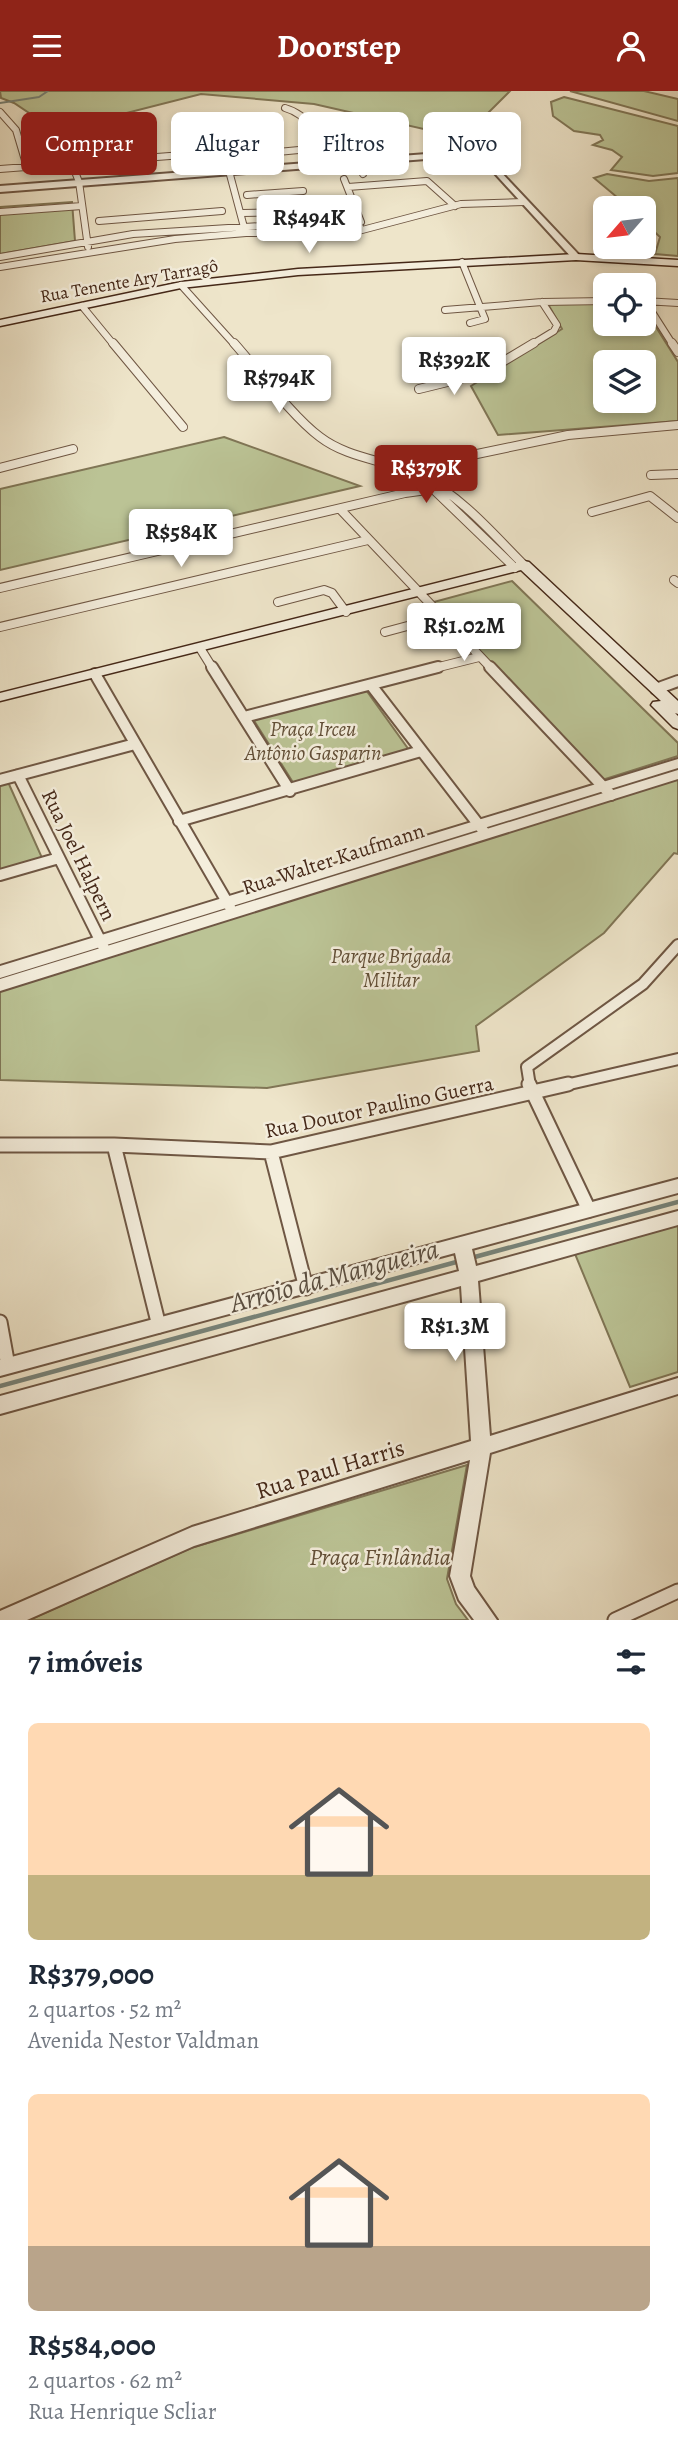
<!DOCTYPE html>
<html lang="pt">
<meta charset="utf-8">
<style>
:root{--surface:#fff;--page:#f6f6f7;--text:#1f2937;--muted:#747a83;--accent:#8f2418}
body{margin:0;font-family:Alegreya,serif;background:var(--page);color:var(--text);height:100vh;display:flex;flex-direction:column;font-size:26px;white-space:nowrap}
*{box-sizing:border-box;margin:0}
p{font-size:23px;color:var(--muted)}
.icon{flex:none;width:38px;height:38px;fill:none;stroke:currentColor;stroke-width:2;stroke-linecap:round;stroke-linejoin:round}
.map{position:relative;height:1529px;overflow:hidden}
.drawer{display:flex;flex-direction:column;background:var(--surface);flex:1}
.drawer>*{flex:none}
.banner{position:absolute;left:21px;top:21px;width:637px;height:63px;display:flex;gap:14px}
.needle{width:46px;rotate:242deg}
.tools{position:absolute;left:593px;top:105px;display:grid;gap:14px}
.tools a{display:grid;place-items:center;width:63px;height:63px;border-radius:10px;background:var(--surface);box-shadow:0 4px 10px #0003;font-size:35px}
.price{position:absolute;translate:-50% -60px;padding:0 16px;border-radius:7px;background:#fff;color:#222;font-size:23px;line-height:46px;filter:drop-shadow(0 2px 4px #0008)}
.price::after{content:'';position:absolute;left:50%;top:42px;width:21px;height:16px;margin-left:-10px;background:inherit;clip-path:polygon(0 0,100% 0,50% 100%)}
.price.selected{background:var(--accent);color:#fff}
ul{padding:0;list-style:none}
li{display:grid;align-content:center;gap:14px;height:371px;padding:0 28px}
li span{display:grid;place-items:center;height:217px;border-radius:10px;color:#555}
li>.icon{margin-inline-start:auto}
span .icon{width:126px;height:126px;fill:#fffc;stroke-width:1}
li b{font-size:30px}
h2{display:flex;justify-content:space-between;align-items:center;height:84px;padding:0 28px;font-size:30px}
.chip{padding:0 24px;border-radius:10px;background:var(--surface);box-shadow:0 4px 10px #0003;font-size:24px;line-height:63px}
.chip.selected{background:var(--accent);color:#fff}
header{display:flex;justify-content:space-between;align-items:center;height:91px;padding:0 28px;background:var(--accent);color:#fff;font-size:32px;font-weight:700}
.map>svg:first-child{display:block}
.green{fill:#bbc395;stroke:#807656;stroke-width:2;fill-rule:evenodd}
.lines{fill:none;stroke-linecap:round;stroke-linejoin:round}
.stream-far1{stroke:#778379;stroke-width:2}
.stream{stroke:#778379;stroke-width:4.5}
.minor-far3-casing{stroke:#6f5744;stroke-width:8}
.minor-far2-casing{stroke:#6f5744;stroke-width:10}
.minor-far1-casing{stroke:#6f5744;stroke-width:14}
.minor-casing{stroke:#6f5744;stroke-width:17}
.tertiary-casing{stroke:#6f5744;stroke-width:4}
.secondary-casing{stroke:#452818;stroke-width:3}
.minor-far3{stroke:#f4eedd;stroke-width:6}
.minor-far2{stroke:#f4eedd;stroke-width:8}
.minor-far1{stroke:#f4eedd;stroke-width:10}
.minor{stroke:#f4eedd;stroke-width:13}
.tertiary{fill:#f4eedd;fill-rule:evenodd}
.secondary{fill:#f4eedd;fill-rule:evenodd}
.labels{text-anchor:middle;stroke-width:5;stroke-linejoin:round;paint-order:stroke}
.far-street-label{font-size:18px;fill:#452818;stroke:#f4eedd}
.park-label{font-size:21px;font-style:italic;fill:#624f37;stroke:#f4eedd}
.street-label{font-size:21px;fill:#452818;stroke:#f4eedd}
.near-street-label{font-size:24px;fill:#452818;stroke:#f4eedd}
.near-park-label{font-size:24px;font-style:italic;fill:#624f37;stroke:#f4eedd}
.near-water-label{font-size:28px;font-style:italic;fill:#5a4e40;stroke:#f4eedd}
</style>
<header><svg class="icon" aria-label="menu" viewBox="0 0 24 24"><path d="M4 6h16M4 12h16M4 18h16"/></svg>Doorstep<svg class="icon" aria-label="person" viewBox="0 0 24 24"><circle cx="12" cy="8" r="4"/><path d="M4 21q1-7 8-7t8 7"/></svg></header>
<div class="map">
<svg width="678" height="1529" viewBox="0 0 678 1529">
<rect width="100%" height="100%" fill="#eee5ca"/>
<filter id="stains"><feTurbulence type="fractalNoise" baseFrequency=".00286" numOctaves="4"/><feColorMatrix values="0 0 0 0 .2 0 0 0 0 .09 0 0 0 0 .02 0 0 0 .5 -.17"/></filter>
<radialGradient id="worn" r=".72"><stop offset=".6" stop-color="#630" stop-opacity="0"/><stop offset="1" stop-color="#630" stop-opacity=".3"/></radialGradient>
<path class="green" d="M0,0H510L463,47L314,13L201,3L56,40L14,12L1,7Z
M570,0H644L678,8V30Z
M564,6L678,35V82L653,85L611,79L622,66L612,59L593,54L603,49L600,44L574,40L553,25L551,11Z
M607,83L649,90L678,87V165L655,163L660,146L644,131V117H630L594,87Z
M72,111L75,150L0,163V116Z
M548,213H605L606,233H644V217L678,271V330L498,344L471,295L562,238ZM606,271H644V310H606Z
M224,346L360,395L0,479V398Z
M512,490L678,652V665L599,690L430,512Z
M366,599L409,659L294,693L253,628Z
M678,685V763L674,762L604,842L476,935L479,960L267,997L0,989V897Z
M8,691L43,769L0,781V694Z
M678,1134V1281L630,1296L575,1163Z
M467,1374L447,1488L456,1513L468,1529H29L191,1457Z"/>
<g class="lines">
<path class="stream-far1" d="M0,12L39,6L48,0"/>
<path class="stream" d="M471,1167L678,1111
M0,1295L460,1170"/>
<g class="minor-far3-casing">
<path id="minor-far3" d="M285,17C303,22 308,33 321,44C338,57 353,64 363,83
M0,21L16,39L27,76
M61,45L79,91L88,156
M463,47L480,61
M216,50L229,80L245,140
M224,66L341,55
M0,78L222,61
M344,88L361,131
M348,96L427,90L455,115
M247,104L303,100
M0,121L82,115
M242,122L310,121
M99,130L222,120
M0,166L133,143L262,135L360,136
M462,171L485,228L470,232
M0,176L175,148L246,142L347,143L461,113L524,111
M181,194L235,254
M644,210L678,212
M645,210L673,254
M82,215L114,254
M445,219L542,211L606,210
M531,254L554,240L557,234L542,211"/>
</g>
<g class="minor-far2-casing">
<path id="minor-far2" d="M113,252L183,336
M234,252C257,278 293,326 320,346C350,369 391,369 424,387C463,407 493,443 524,474
M672,252L678,261
M419,298L484,282L534,252
M0,377L73,358
M405,378L568,344L678,334
M651,384L678,383
M430,395L515,477
M340,418L492,578
M592,421L650,405L678,427
M674,489L678,492
M0,497L405,402L441,397
M278,511L324,499L332,502L346,521
M0,536L368,449
M385,541L441,526
M200,557L213,578
M431,578L479,566"/>
</g>
<g class="minor-far1-casing">
<path id="minor-far1" d="M212,576L290,700
M490,576L611,704
M95,583L230,816
M371,594L485,742
M656,598L678,590
M244,626L438,576
M18,684L104,857
M0,689L135,653
M179,730L421,660
M0,784L59,767
M530,995L527,976L643,893L678,854
M561,995L678,968"/>
</g>
<g class="minor-casing">
<path id="minor" d="M529,993L589,1119
M0,1054H114L271,1061L568,993
M114,1054L159,1235
M271,1061L306,1197
M0,1231L8,1275
M615,1529L678,1500"/>
</g>
<g class="tertiary-casing">
<path id="tertiary" d="M480,59L579,164V168H573L478,64L0,101V95Z
M678,668V677L0,887V875Z
M678,679V688L0,900V888Z
M678,1088V1102L472,1158L476,1175L678,1120V1134L478,1190L490,1345L678,1287V1303L490,1362L470,1485L474,1496L497,1529H474L459,1509L450,1485L470,1369L194,1455L27,1529H0V1520L192,1436L471,1350L461,1195L0,1323V1305L459,1180L455,1162L0,1285V1269Z"/>
</g>
<g class="secondary-casing">
<path id="secondary" d="M576,163L678,169V175L576,169L298,184L181,197L0,235V229L181,191L298,178Z
M524,470L529,471L678,610V623L675,622L678,625V638L673,636L651,614L653,611L661,610L521,479L0,610V602Z"/>
</g>
<use href="#minor-far3" class="minor-far3"/>
<use href="#minor-far2" class="minor-far2"/>
<use href="#minor-far1" class="minor-far1"/>
<use href="#minor" class="minor"/>
<use href="#tertiary" class="tertiary"/>
<use href="#secondary" class="secondary"/>
</g>
<g class="labels">
<g class="far-street-label">
<text transform="translate(129 190) rotate(-10)" y="6">Rua Tenente Ary Tarragô</text>
</g>
<g class="park-label">
<text x="313" y="645">Praça Irceu<tspan x="313" dy="24">Antônio Gasparin</tspan></text>
<text x="391" y="872">Parque Brigada<tspan x="391" dy="24">Militar</tspan></text>
</g>
<g class="street-label">
<text transform="translate(79 764) rotate(64)" y="7">Rua Joel Halpern</text>
<text transform="translate(333 768) rotate(-18)" y="7">Rua Walter Kaufmann</text>
<text transform="translate(379 1016) rotate(-12)" y="7">Rua Doutor Paulino Guerra</text>
</g>
<g class="near-street-label">
<text transform="translate(330 1378) rotate(-17)" y="8">Rua Paul Harris</text>
</g>
<g class="near-park-label">
<text x="380" y="1474">Praça Finlândia</text>
</g>
<g class="near-water-label">
<text transform="translate(334 1184) rotate(-15)" y="10">Arroio da Mangueira</text>
</g>
</g>
<rect width="100%" height="100%" filter="url(#stains)"/>
<rect width="100%" height="100%" fill="url(#worn)"/>
</svg>
<div class="tools">
<a><svg class="needle" viewBox="-14 -14 28 28"><path d="M0-13l5 13h-10z" fill="#e53935"/><path d="M0 13l5-13h-10z" fill="#747a83"/></svg></a>
<a><svg class="icon" aria-label="locate" viewBox="0 0 24 24"><circle cx="12" cy="12" r="6"/><path d="M12 2v4M12 18v4M2 12h4M18 12h4"/></svg></a>
<a><svg class="icon" aria-label="layers" viewBox="0 0 24 24"><path d="M12 4l9 5-9 5-9-5zM3 14l9 5 9-5"/></svg></a>
</div>
<b class="price" style="left:309px;top:164px">R$494K</b>
<b class="price" style="left:454px;top:306px">R$392K</b>
<b class="price" style="left:279px;top:324px">R$794K</b>
<b class="price selected" style="left:426px;top:414px">R$379K</b>
<b class="price" style="left:181px;top:478px">R$584K</b>
<b class="price" style="left:464px;top:572px">R$1.02M</b>
<b class="price" style="left:455px;top:1272px">R$1.3M</b>
<div class="banner">
<a class="chip selected">Comprar</a>
<a class="chip">Alugar</a>
<a class="chip">Filtros</a>
<a class="chip">Novo</a>
</div>
</div>
<section class="drawer">
<h2>7 imóveis<svg class="icon" aria-label="filters" viewBox="0 0 24 24"><path d="M4 7h16M4 17h16"/><circle cx="9" cy="7" r="2"/><circle cx="15" cy="17" r="2"/></svg></h2>
<ul>
<li><span style="background:linear-gradient(#ffd9b3 70%,#c2b280 0)"><svg class="icon" aria-label="home" viewBox="0 0 24 24"><path d="M3 11l9-7 9 7M6 9v11h12V9"/></svg></span><div><b>R$379,000</b><p>2 quartos · 52 m²</p><p>Avenida Nestor Valdman</p></div></li>
<li><span style="background:linear-gradient(#ffd9b3 70%,#b9a48a 0)"><svg class="icon" aria-label="home" viewBox="0 0 24 24"><path d="M3 11l9-7 9 7M6 9v11h12V9"/></svg></span><div><b>R$584,000</b><p>2 quartos · 62 m²</p><p>Rua Henrique Scliar</p></div></li>
</ul>
</section>
